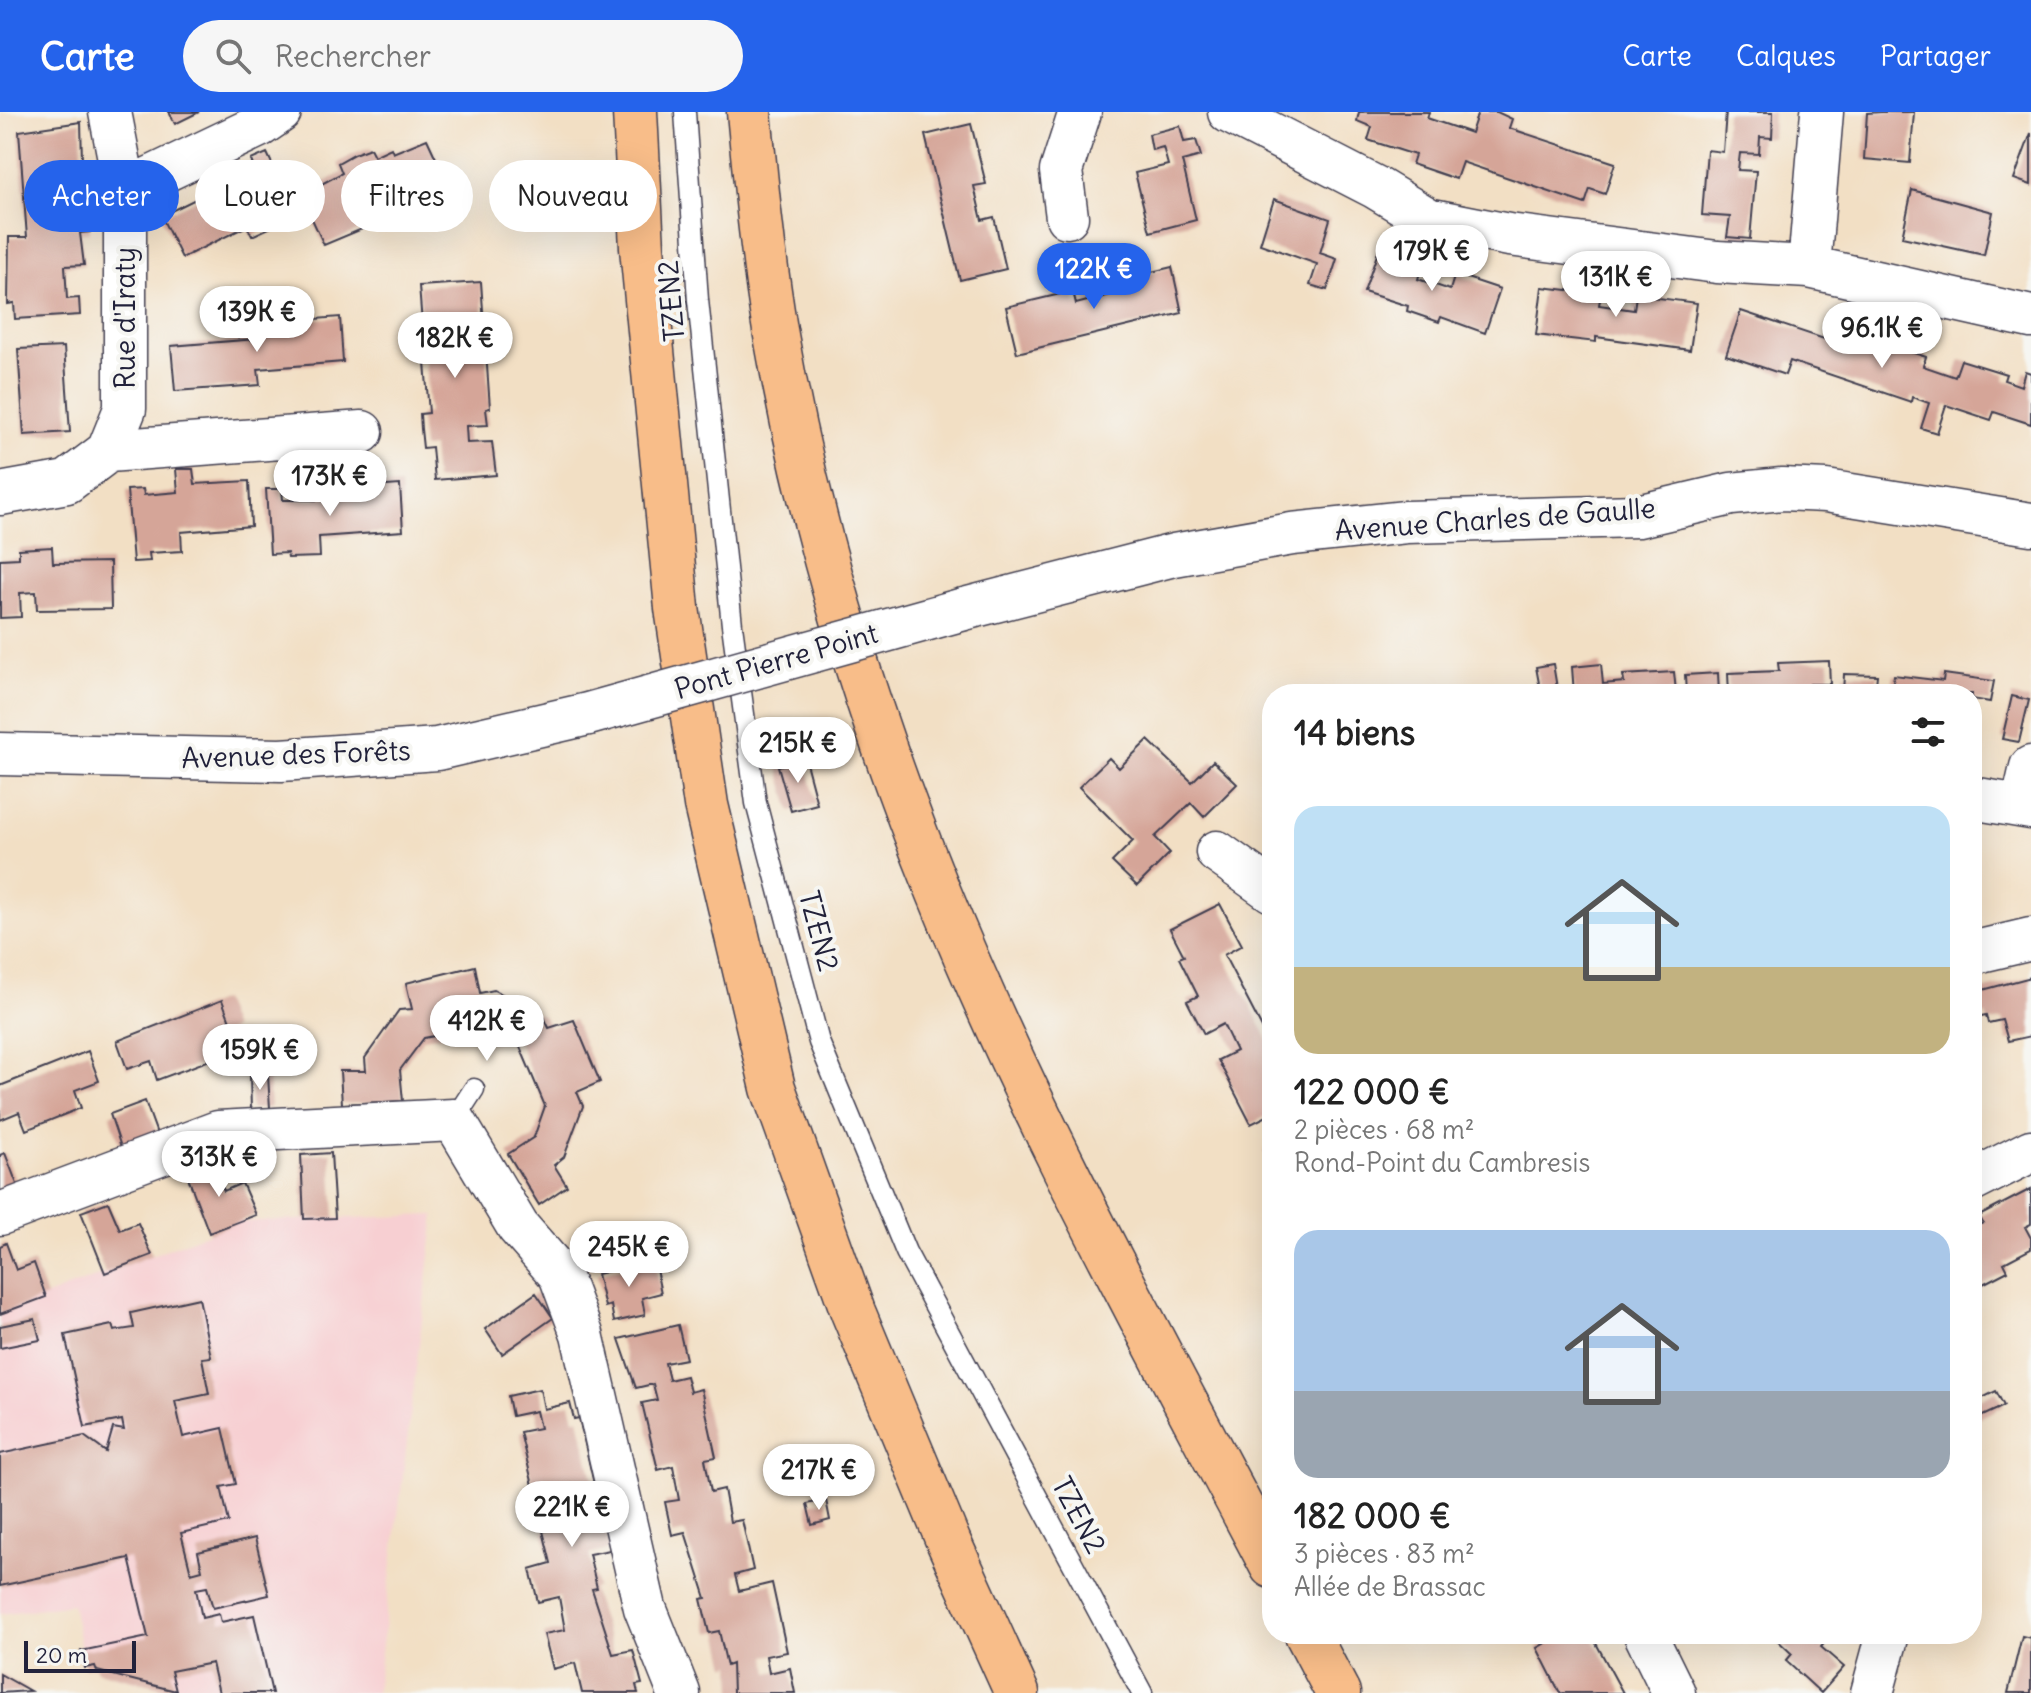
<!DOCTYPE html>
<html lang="fr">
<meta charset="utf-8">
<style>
:root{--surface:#fff;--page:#f6f6f6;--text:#222;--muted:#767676;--accent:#2563eb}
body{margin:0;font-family:Delius,sans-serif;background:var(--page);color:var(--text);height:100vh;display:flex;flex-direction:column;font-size:30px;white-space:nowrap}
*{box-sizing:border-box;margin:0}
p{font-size:26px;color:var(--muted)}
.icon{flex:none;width:44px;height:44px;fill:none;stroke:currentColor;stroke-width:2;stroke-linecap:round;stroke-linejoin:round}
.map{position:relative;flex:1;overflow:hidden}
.panel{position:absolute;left:1262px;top:572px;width:720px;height:960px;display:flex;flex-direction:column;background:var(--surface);border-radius:32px;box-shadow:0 8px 32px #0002}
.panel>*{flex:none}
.hud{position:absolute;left:24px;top:48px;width:760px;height:72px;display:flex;gap:16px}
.scale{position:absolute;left:24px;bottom:20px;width:112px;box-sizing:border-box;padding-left:8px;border:4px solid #22223b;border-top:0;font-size:22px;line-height:28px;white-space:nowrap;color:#22223b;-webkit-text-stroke:6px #f6f6f2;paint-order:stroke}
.price{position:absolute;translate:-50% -68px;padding:0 18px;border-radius:28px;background:#fff;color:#222;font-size:26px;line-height:52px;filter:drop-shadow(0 2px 4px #0008)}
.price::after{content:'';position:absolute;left:50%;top:48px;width:24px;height:18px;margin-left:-12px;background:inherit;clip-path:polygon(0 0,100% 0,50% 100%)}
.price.selected{background:var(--accent);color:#fff}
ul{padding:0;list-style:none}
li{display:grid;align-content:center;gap:16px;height:424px;padding:0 32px}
li span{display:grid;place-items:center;height:248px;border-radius:24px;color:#555}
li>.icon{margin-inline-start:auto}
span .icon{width:144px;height:144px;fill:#fffc;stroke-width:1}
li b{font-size:34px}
h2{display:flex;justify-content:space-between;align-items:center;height:96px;padding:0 32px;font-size:34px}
.tag{padding:0 28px;border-radius:36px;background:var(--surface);box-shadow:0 8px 32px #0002;font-size:28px;line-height:72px}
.tag.selected{background:var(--accent);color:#fff}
header{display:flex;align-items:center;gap:48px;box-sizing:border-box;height:112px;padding:0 40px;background:var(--accent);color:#fff}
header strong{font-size:38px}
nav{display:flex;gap:44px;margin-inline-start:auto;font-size:28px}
.search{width:560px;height:72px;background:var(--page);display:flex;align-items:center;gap:20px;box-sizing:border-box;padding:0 28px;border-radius:44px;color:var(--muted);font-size:30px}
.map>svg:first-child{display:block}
.built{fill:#f7cfd2}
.building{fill:#d5a598}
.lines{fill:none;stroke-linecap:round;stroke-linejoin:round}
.lane-casing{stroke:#413e50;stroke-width:23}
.street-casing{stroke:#413e50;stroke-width:45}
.primary-casing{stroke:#413e50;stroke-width:47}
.lane{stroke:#fff;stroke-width:20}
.street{stroke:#fff;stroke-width:42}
.primary{stroke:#f8bd89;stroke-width:44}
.street-bridge-casing{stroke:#413e50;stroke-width:45;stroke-linecap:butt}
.street-bridge{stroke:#fff;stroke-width:42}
.labels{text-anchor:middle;stroke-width:8;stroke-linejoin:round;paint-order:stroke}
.street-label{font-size:28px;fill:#22223b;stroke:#f6f6f2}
</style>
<header>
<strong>Carte</strong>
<div class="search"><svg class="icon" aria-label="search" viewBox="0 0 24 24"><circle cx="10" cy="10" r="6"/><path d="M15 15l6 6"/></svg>Rechercher</div>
<nav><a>Carte</a><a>Calques</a><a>Partager</a></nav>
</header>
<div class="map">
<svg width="2031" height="1581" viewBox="0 0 2031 1581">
<rect width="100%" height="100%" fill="#f6f6f2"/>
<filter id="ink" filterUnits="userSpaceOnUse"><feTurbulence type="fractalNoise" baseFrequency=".0125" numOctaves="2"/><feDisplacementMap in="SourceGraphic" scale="16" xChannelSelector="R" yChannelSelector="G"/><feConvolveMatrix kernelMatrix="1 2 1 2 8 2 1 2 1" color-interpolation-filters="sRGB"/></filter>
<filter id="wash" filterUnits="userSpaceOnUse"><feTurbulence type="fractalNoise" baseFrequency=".006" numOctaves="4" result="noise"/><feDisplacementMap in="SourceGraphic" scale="32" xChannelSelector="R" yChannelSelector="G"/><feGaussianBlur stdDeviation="1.8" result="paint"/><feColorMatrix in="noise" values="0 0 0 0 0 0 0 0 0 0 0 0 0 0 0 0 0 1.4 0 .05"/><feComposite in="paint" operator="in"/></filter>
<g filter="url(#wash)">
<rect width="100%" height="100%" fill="#f2dfc4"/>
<path class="built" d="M435,1103L376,1581H182L97,1559L95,1554L85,1556L72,1492L0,1502V1202L237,1110Z"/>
<g id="blocks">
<path class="building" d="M169,0H199L175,12Z
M1359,0H1429L1427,6L1471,21L1478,0H1497L1512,7L1509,16L1615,51L1605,82L1590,77L1585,92L1462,50L1456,67L1412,52L1415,43L1368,28L1372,15L1357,9Z
M1726,0H1773L1772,26L1760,25L1759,42L1740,41L1738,58L1756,59L1750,127L1727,125L1730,105L1702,103L1707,38L1723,40Z
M1882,0H1914L1910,51L1864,47L1867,1Z
M81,10L82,49L67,50L72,103L89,102L90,120L80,121L84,153L65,154L67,187L79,186L80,203L15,207L14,191L8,192L9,125H27L19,19Z
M971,12L986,72L974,74L982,108L994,105L1006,157L960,168L925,23Z
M1180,14L1184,30L1196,28L1201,44L1182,49L1196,108L1150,120L1135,61L1168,53L1163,35L1152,38L1149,22Z
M2031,21V73L2014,67Z
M427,27L447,70L411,86L420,104L389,118L381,101L365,109L367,115L324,133L301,83L342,61L338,51L354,42L370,36L374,44L391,36L393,41Z
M267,41L293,97L277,105L280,111L252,124L247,114L182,146L161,104L212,79L206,65L220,58L226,71L255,59L251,48Z
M1912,78L1993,100L1984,143L1902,125Z
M1274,87L1330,107L1320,141L1337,147L1327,178L1310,173L1317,152L1260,132Z
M1379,137L1423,151L1418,167L1450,178L1455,162L1500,177L1485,221L1441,205L1439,210L1407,199L1408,194L1364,180Z
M1172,155L1182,201L1017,241L1006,195L1073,179L1076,192L1091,188L1110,183L1106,171Z
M481,170L490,296L486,297L488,313L466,314L467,331L492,330L496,363L435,368L432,335L423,336L421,317L420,302L429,301L419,174Z
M1542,175L1601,182L1599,193L1634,198L1636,183L1697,191L1690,238L1596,225V230L1536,223Z
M1741,199L1830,229L1834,214L1926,245L1923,254L1955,265L1961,248L2006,262L2004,268L2021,274L2025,259L2031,261V312L1994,300L1991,308L1946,293L1937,321L1921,316L1929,291L1912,285L1911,290L1790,249L1785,263L1726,243Z
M340,205L343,250L258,257L260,273L175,279L171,234L256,227L254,212Z
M64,235L70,320L24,323L18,237Z
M176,357H193L195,372L249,369L251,414L181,420L182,439L149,441L150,449L133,450L127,378L143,377L144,383L178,380Z
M400,373L403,419L319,425L320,445L288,446L287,441L270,442L266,377H282L283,388H316V379Z
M52,435L53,451L110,450L111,497L37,498L36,480L20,481L21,505L0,506V447L19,446V437Z
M1829,549L1830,572H1810V582H1729L1728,561L1779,559L1778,551Z
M1553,552L1558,582H1541L1536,555Z
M1601,552L1603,572L1624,570L1623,563L1674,560L1676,580L1574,582L1572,555Z
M1718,561L1719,582H1686L1685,563Z
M1844,562L1877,563L1875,582H1843Z
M1944,562L1994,569L1990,590L1972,587V582H1891L1894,563L1943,569Z
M2012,584L2029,588L2019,630L2002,627Z
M1148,628L1192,670L1213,649L1237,672L1204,705L1191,691L1155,725L1170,741L1137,774L1112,750L1133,729L1079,675L1109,646L1119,656Z
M805,647L817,692L791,699L778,654Z
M1220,792L1242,833L1224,843L1272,935V1007L1269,1003L1251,1012L1218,948L1236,939L1223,912L1204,922L1187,889L1198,884L1179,846L1184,844L1170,817Z
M475,854L480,881L494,878L523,893L544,905L549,916L574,908L600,970L577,980L583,994L564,1045L554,1053L567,1074L539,1093L508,1042L534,1025L545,994L518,930L503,921L488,914L424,926L400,958L403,989L342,992L340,959H366L365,946L399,898L412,897L406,871Z
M2031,865V924L2008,929L2002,908L1988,911L1986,903L1972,906V873L1977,871L1979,879Z
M222,888L233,917L210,926L218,945L157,968L151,949L127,957L117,929Z
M88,939L99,969L75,978L81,996L26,1018L19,1000L0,1008V974Z
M250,963H268L270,996L251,997Z
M145,989L157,1022L121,1035L110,1002Z
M1272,1035V1053L1264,1038Z
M5,1041L18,1075L0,1081V1043Z
M331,1041L335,1106L304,1107L301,1043Z
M212,1051L224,1079L242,1071L256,1103L209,1121L186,1060Z
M2031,1077V1112L2025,1115L2031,1126V1137L2004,1151L2008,1159L1975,1176L1972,1169V1116L1983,1111L1979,1104Z
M108,1090L120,1118L138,1111L152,1143L105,1161L81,1100Z
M6,1131L16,1158L34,1151L46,1185L0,1202V1134Z
M654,1148L661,1181L642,1186L645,1203L614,1210L611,1193L605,1195L597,1162Z
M536,1181L553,1206L502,1242L485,1217Z
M199,1186L211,1245L202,1246L209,1282L175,1289L183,1325L223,1316L236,1372L221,1375L229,1410L181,1421L191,1461L202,1458L198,1440L255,1426L269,1483L213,1496L207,1475L196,1477L202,1506L219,1502L221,1510L254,1503L272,1581H219L212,1551L171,1559L176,1579L97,1559L95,1554L85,1556L81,1539L148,1525L129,1446L0,1474V1342L84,1324L106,1340L113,1316L124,1318L122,1308L85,1315L65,1223L112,1213L114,1219L134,1216L131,1201Z
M35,1207L40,1228L0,1236V1214Z
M678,1213L686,1247L665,1251L669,1268L686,1264L690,1280L701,1277L716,1345L705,1347L711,1380L724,1377L730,1410L742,1408L753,1458L735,1463L739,1479L772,1471L787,1540L766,1544L769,1561L790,1556L795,1581H733L732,1552L727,1554L719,1519L709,1521L701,1487L706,1486L685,1420L672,1423L665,1390L679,1388L673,1354L658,1358L642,1291L657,1288L653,1272L636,1276L619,1227Z
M540,1277L544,1297L570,1291L574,1307L579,1306L594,1372L589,1373L597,1406L603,1405L610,1438L589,1442L597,1476L592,1477L613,1542L633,1538L642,1572L636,1573L638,1581H582L575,1551L553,1557L544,1522L565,1518L559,1485L538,1490L530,1457L551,1451L543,1419L563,1415L556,1380L536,1386L520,1320L540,1316L536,1299L512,1304L508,1284Z
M1996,1279L2004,1294L1972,1309V1291Z
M826,1388L830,1408L812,1413L807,1392Z
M1554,1522H1591L1623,1581H1560L1537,1536L1556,1525Z
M1771,1522H1832L1821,1535L1844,1555L1821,1581L1786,1549L1792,1542Z
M2022,1524L2031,1526V1581H2008Z
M0,1562L30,1579L0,1581Z"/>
</g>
</g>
<g filter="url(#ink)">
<use href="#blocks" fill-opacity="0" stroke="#413e50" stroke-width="2"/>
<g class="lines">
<g class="lane-casing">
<path id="lane" d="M685,0L698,188L732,513L756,691L819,930L906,1140L1142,1581
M454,1008L474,977"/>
</g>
<g class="street-casing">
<path id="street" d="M1229,0L1375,75L1428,107L1509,123L1717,150L1809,155L2031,205
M125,78L261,13L280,0
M1067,105L1061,59L1080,0
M1809,155L1822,0
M108,339L362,320
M0,382L67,370L108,339L125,297V78L110,0
M964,497L1174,443L1292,422L1406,410L1638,404L1731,382L1782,377L1826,379L2031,412
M0,642L281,648L437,637L588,602
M1972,686L2031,696
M2022,694L2031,655
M1217,740L1272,779
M1972,841L2031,827
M1972,1069L2031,1039
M0,1102L218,1020L454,1008L518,1115L560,1163L582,1222L645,1496L679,1581
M1645,1522L1674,1581
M1872,1581L1888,1522"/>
</g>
<g class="primary-casing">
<path id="primary" d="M635,0L642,136L677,496L706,693L773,976L853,1200L949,1431L1017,1581
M749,0C756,73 763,146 775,218C808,409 866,601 939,781C1033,1012 1156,1233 1272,1454
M1307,1522L1338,1581"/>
</g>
<use href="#lane" class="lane"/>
<use href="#street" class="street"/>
<use href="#primary" class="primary"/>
<g class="street-bridge-casing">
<path id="street-bridge" d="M588,602L964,497"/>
</g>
<use href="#street-bridge" class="street-bridge"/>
</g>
</g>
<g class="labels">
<g class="street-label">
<text transform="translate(671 189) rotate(-95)" y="10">TZEN2</text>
<text transform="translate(125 206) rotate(-90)" y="10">Rue d'Iraty</text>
<text transform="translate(1495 407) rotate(-4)" y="10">Avenue Charles de Gaulle</text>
<text transform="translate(776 549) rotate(-16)" y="10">Pont Pierre Point</text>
<text transform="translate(296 642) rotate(-2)" y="10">Avenue des Forêts</text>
<text transform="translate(819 819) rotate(75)" y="10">TZEN2</text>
<text transform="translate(1079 1403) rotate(62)" y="10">TZEN2</text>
</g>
</g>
</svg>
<div class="scale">20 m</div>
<b class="price" style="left:1432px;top:181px">179K €</b>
<b class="price selected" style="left:1094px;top:199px">122K €</b>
<b class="price" style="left:1616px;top:207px">131K €</b>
<b class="price" style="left:257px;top:242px">139K €</b>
<b class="price" style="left:1882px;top:258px">96.1K €</b>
<b class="price" style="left:455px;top:268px">182K €</b>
<b class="price" style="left:330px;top:406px">173K €</b>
<b class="price" style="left:798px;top:673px">215K €</b>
<b class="price" style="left:487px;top:951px">412K €</b>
<b class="price" style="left:260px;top:980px">159K €</b>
<b class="price" style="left:219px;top:1087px">313K €</b>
<b class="price" style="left:629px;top:1177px">245K €</b>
<b class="price" style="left:819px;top:1400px">217K €</b>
<b class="price" style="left:572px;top:1437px">221K €</b>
<div class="hud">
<a class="tag selected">Acheter</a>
<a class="tag">Louer</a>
<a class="tag">Filtres</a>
<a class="tag">Nouveau</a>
</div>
<section class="panel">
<h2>14 biens<svg class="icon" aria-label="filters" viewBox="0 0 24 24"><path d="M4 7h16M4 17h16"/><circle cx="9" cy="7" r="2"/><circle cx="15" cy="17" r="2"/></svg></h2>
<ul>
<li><span style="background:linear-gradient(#bfe0f5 65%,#c2b280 0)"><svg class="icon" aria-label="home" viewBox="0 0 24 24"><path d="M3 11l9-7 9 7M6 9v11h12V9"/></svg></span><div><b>122 000 €</b><p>2 pièces · 68 m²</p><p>Rond-Point du Cambresis</p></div></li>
<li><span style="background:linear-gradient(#a9c7e8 65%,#9aa5b1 0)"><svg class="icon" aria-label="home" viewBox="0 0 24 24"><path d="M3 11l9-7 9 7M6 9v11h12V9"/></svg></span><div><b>182 000 €</b><p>3 pièces · 83 m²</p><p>Allée de Brassac</p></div></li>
</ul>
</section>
</div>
